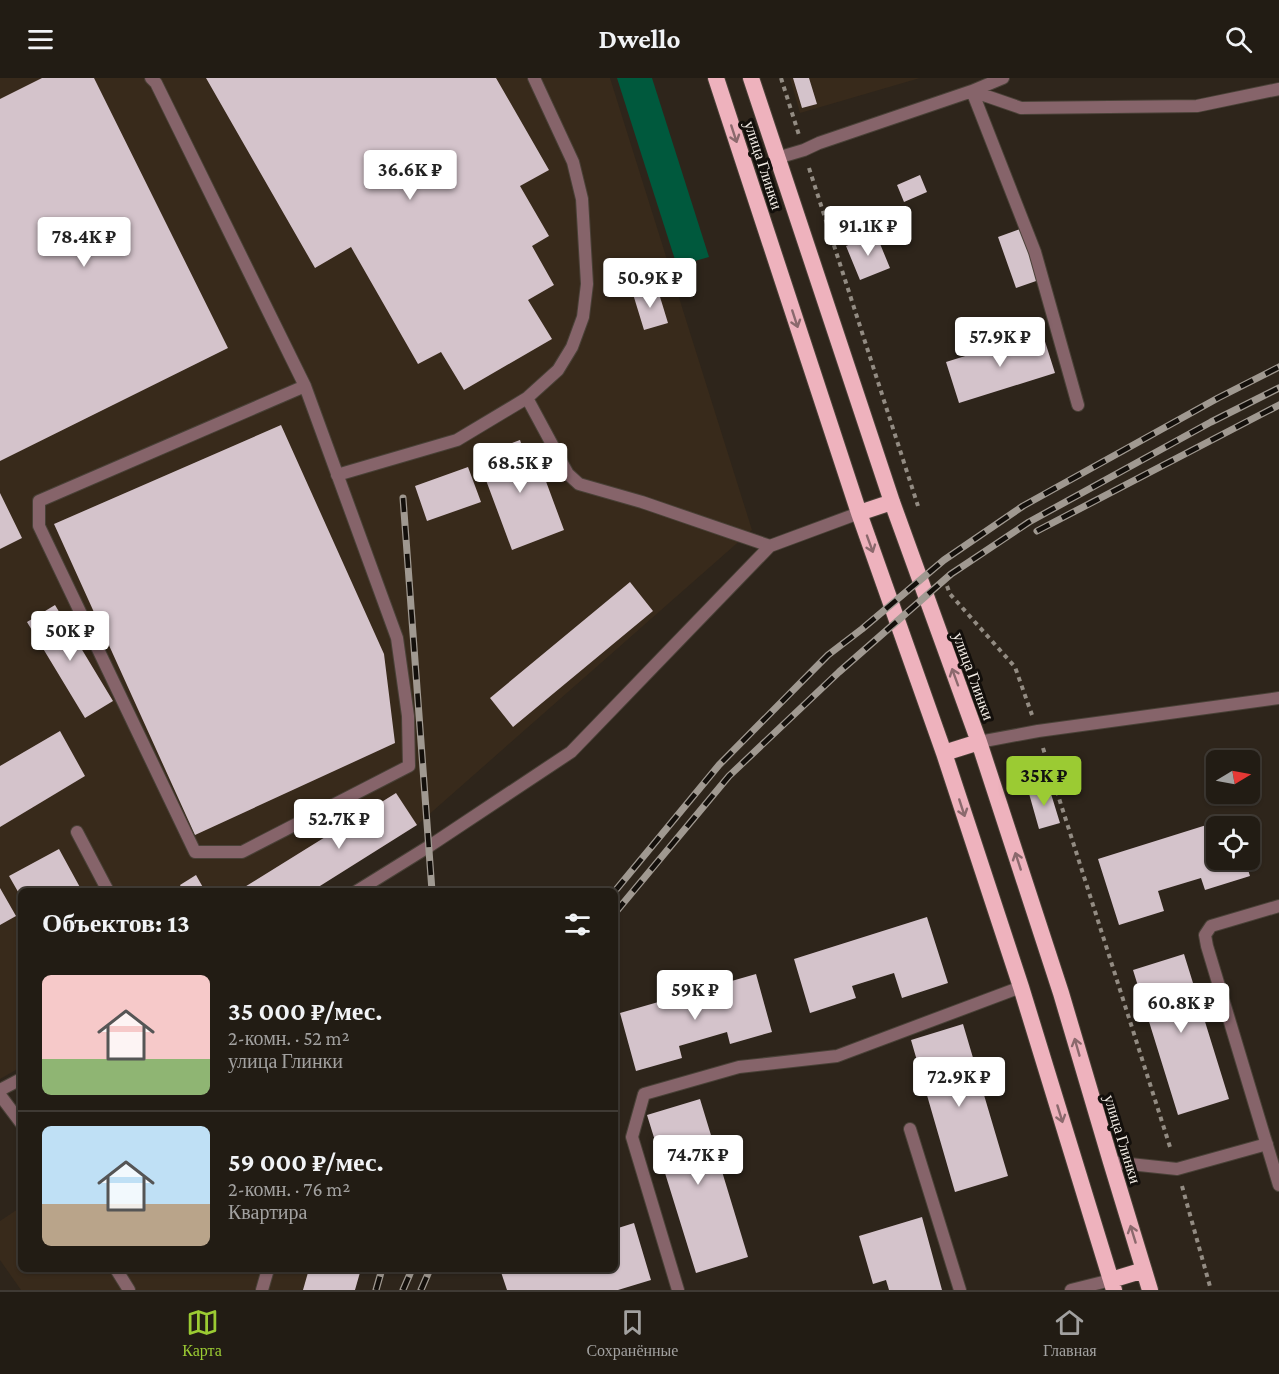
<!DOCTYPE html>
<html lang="ru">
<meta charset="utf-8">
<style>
:root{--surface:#221c14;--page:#2e2922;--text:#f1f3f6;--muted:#a2a1a0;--line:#3f3a34;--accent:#9bcb33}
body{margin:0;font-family:"Crimson Pro",serif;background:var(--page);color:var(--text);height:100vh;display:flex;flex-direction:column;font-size:22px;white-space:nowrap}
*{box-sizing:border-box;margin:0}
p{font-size:20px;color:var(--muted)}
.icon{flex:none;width:33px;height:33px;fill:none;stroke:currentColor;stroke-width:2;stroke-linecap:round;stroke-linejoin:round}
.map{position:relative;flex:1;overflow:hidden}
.panel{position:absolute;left:18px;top:810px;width:600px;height:384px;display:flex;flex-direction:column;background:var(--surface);border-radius:9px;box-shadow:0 2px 4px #0004,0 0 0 2px var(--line)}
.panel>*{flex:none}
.needle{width:39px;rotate:80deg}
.buttons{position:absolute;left:1206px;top:672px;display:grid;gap:12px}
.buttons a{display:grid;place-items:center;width:54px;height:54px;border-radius:9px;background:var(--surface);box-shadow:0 2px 4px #0004,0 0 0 2px var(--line);font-size:30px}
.price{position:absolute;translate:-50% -51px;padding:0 14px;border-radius:6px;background:#fff;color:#222;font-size:20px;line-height:39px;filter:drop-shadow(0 2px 3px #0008)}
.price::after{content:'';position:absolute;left:50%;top:36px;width:18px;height:14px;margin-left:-9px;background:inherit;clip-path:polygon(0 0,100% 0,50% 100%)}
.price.active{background:var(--accent);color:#111}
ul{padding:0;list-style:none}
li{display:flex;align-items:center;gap:18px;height:150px;padding:0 24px}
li+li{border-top:2px solid var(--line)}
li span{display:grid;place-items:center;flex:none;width:168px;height:120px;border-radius:9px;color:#555}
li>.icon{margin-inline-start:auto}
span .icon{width:72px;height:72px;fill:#fffc;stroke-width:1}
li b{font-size:26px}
h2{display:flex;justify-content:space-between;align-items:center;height:72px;padding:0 24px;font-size:26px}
header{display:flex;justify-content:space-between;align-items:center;height:78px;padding:0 24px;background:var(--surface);font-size:27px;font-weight:700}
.dock{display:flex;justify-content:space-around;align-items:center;height:84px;border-top:2px solid var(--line);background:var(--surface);font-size:16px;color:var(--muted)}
.dock a{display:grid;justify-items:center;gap:3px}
.dock .active{color:var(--accent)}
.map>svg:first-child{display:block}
.built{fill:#382a1b}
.green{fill:#00593d}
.building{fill:#d4c3cb}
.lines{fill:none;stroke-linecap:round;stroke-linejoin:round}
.service-casing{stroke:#494137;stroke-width:14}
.trunk-casing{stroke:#494137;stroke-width:18}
.path{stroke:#938c83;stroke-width:4;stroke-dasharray:4.5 4.5;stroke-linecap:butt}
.service{stroke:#86646a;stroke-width:12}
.trunk{stroke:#eeb2bd;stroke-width:16}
.rail-casing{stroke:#a09991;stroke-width:7}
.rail{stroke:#130f0b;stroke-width:4.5;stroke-dasharray:14;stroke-linecap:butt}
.oneway{stroke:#8b696d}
.labels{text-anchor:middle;stroke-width:6;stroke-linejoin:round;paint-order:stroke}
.street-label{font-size:16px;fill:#f1ebe4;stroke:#130f0b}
</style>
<header><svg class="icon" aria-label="menu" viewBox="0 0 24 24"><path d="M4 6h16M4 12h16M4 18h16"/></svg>Dwello<svg class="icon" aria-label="search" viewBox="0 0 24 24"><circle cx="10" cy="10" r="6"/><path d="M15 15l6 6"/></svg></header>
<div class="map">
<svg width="1279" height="1212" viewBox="0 0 1279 1212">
<rect width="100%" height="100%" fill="#2e251b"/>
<path class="built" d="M0,0H610L752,452L417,747L312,813H21V989L0,1001Z
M790,0H920L800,35Z
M21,1129V1191H361L355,1212H21L0,1182V1143Z"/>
<path class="green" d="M617,0H652L709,179L677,188Z"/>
<path class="building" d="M42,0H94L228,270L0,383V21Z
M206,0H496L549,92L520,108L549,158L532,168L554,207L528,222L552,261L464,312L441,274L418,286L351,169L315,190Z
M793,0H809L817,26L802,30Z
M920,97L927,114L904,124L897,107Z
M1020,151L1039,202L1016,210L998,159Z
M876,156L890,190L860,202L846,168Z
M657,209L668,245L644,252L633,216Z
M1042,254L1055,295L959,325L946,284Z
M281,347L384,576L395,665L195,757L54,446Z
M520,362L524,374L534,371L564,452L512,472L477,378Z
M468,389L481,424L427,443L415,408Z
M0,415L22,460L0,471Z
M630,504L653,533L513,649L490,620Z
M55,527L113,623L85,640L27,544Z
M60,653L85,698L0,749V688Z
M1048,706L1060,745L1039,751L1028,712Z
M396,715L417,747L312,813H243V810Z
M1232,739L1235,748H1216V782H1245L1250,798L1205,812L1201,800L1158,813L1164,833L1119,847L1098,781Z
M59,771L82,813H21V819L9,798Z
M196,797L205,813H183L180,807Z
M0,810L16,838L0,847Z
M927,839L948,905L902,920L894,895L852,908L856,920L810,935L794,881Z
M1184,876L1229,1021L1178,1037L1133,892Z
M756,896L772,954L730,966L727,954L679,968L682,980L636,993L620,935Z
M963,946L1008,1098L955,1114L911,962Z
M700,1021L748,1179L696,1195L647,1037Z
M922,1139L942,1212H889L886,1202L873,1206L859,1158Z
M634,1145L651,1202L618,1212H507L500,1191H615V1151Z
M309,1191H361L355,1212H303Z"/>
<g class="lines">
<g class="service-casing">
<path id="service" d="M151,0L156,5L305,308L397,560L408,638L409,688L242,774H195L39,448V423L305,308
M1003,0L972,13L1035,174L1078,327
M777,80L804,72L819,65L972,13L1021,30L1197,28L1279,11
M527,320L568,396L579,406L642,424L770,468
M337,397L457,362L527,320L558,292L572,269L583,239L587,206L582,121L573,84L534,0
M979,664L1038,653L1279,620
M77,754L108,813
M357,813L428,769L571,674L770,468L859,435
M1279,828L1211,848L1205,857L1207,868L1279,1107
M0,1012L21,1001
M0,1017L21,1045
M910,1051L960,1212
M1111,1084L1177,1091L1267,1066
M116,1191L129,1212
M262,1212L268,1191
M678,1212L632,1059L644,1016L739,989L837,978L1021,909
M1071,1212L1111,1202"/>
</g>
<g class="trunk-casing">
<path id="trunk" d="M716,0L859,435L944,675L1021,909L1114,1212
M751,0L892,424L979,664L1061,915L1111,1084L1150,1212
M859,435L892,424
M944,675L979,664
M1111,1202L1144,1192"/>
</g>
<path class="path" d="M781,0L799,57
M809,90L918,428
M947,508L950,516L1015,589L1032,637
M1043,670L1171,1072
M1182,1108L1211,1212"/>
<use href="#service" class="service"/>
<use href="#trunk" class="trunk"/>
<g class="rail-casing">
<path id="rail" d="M403,420L432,813
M1037,453L1279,327
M615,813L719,687L828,577L862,551L944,482L1023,428L1218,320L1279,289
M615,835L729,698L839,594L951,496L1029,444L1211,344L1279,310
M376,1212L382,1191
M403,1212L412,1191
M421,1212L430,1191"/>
</g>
<use href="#rail" class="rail"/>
</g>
<defs><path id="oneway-shaft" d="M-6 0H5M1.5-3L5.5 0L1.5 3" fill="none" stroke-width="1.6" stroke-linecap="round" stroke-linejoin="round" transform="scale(1.5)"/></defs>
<g class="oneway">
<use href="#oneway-shaft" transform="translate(734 56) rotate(72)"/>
<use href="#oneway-shaft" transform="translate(795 241) rotate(72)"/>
<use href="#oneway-shaft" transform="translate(870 466) rotate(70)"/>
<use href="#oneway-shaft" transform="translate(955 599) rotate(-110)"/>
<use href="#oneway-shaft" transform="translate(962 730) rotate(72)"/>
<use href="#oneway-shaft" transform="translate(1018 783) rotate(-108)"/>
<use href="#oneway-shaft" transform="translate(1077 969) rotate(-106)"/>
<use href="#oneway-shaft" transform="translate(1060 1036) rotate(73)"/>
<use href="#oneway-shaft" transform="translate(1133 1156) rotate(-107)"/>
</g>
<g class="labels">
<g class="street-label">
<text transform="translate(764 87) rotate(72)" y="6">улица Глинки</text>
<text transform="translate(974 598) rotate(70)" y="6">улица Глинки</text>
<text transform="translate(1123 1061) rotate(73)" y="6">улица Глинки</text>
</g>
</g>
</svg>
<div class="buttons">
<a><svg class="needle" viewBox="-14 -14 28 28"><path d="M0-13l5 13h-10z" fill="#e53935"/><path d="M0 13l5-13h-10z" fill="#a2a1a0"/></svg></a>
<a><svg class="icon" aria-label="locate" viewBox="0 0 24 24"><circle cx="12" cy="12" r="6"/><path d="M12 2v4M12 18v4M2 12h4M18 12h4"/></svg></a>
</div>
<b class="price" style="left:410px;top:123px">36.6K ₽</b>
<b class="price" style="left:868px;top:179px">91.1K ₽</b>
<b class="price" style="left:84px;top:190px">78.4K ₽</b>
<b class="price" style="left:650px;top:231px">50.9K ₽</b>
<b class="price" style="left:1000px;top:290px">57.9K ₽</b>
<b class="price" style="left:520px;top:416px">68.5K ₽</b>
<b class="price" style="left:70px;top:584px">50K ₽</b>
<b class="price active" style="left:1044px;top:729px">35K ₽</b>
<b class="price" style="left:339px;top:772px">52.7K ₽</b>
<b class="price" style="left:695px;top:943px">59K ₽</b>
<b class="price" style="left:1181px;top:956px">60.8K ₽</b>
<b class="price" style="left:959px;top:1030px">72.9K ₽</b>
<b class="price" style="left:698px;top:1108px">74.7K ₽</b>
<section class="panel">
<h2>Объектов: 13<svg class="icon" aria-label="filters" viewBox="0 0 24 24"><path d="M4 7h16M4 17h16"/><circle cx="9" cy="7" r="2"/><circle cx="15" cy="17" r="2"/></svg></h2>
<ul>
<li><span style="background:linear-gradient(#f6c9c9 70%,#8fb573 0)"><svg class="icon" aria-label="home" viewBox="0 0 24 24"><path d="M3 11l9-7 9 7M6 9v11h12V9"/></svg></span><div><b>35 000 ₽/мес.</b><p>2-комн. · 52 m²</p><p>улица Глинки</p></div></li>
<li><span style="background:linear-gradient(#bfe0f5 65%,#b9a48a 0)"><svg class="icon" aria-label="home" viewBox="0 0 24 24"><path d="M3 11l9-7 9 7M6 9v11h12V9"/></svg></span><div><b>59 000 ₽/мес.</b><p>2-комн. · 76 m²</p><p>Квартира</p></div></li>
</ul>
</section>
</div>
<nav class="dock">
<a class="active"><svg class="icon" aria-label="map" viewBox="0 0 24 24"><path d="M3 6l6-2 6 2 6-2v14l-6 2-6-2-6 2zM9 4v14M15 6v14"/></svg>Карта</a>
<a><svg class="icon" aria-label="saved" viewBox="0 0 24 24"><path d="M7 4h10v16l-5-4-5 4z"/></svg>Сохранённые</a>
<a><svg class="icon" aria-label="home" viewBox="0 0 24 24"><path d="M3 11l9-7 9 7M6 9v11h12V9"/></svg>Главная</a>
</nav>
